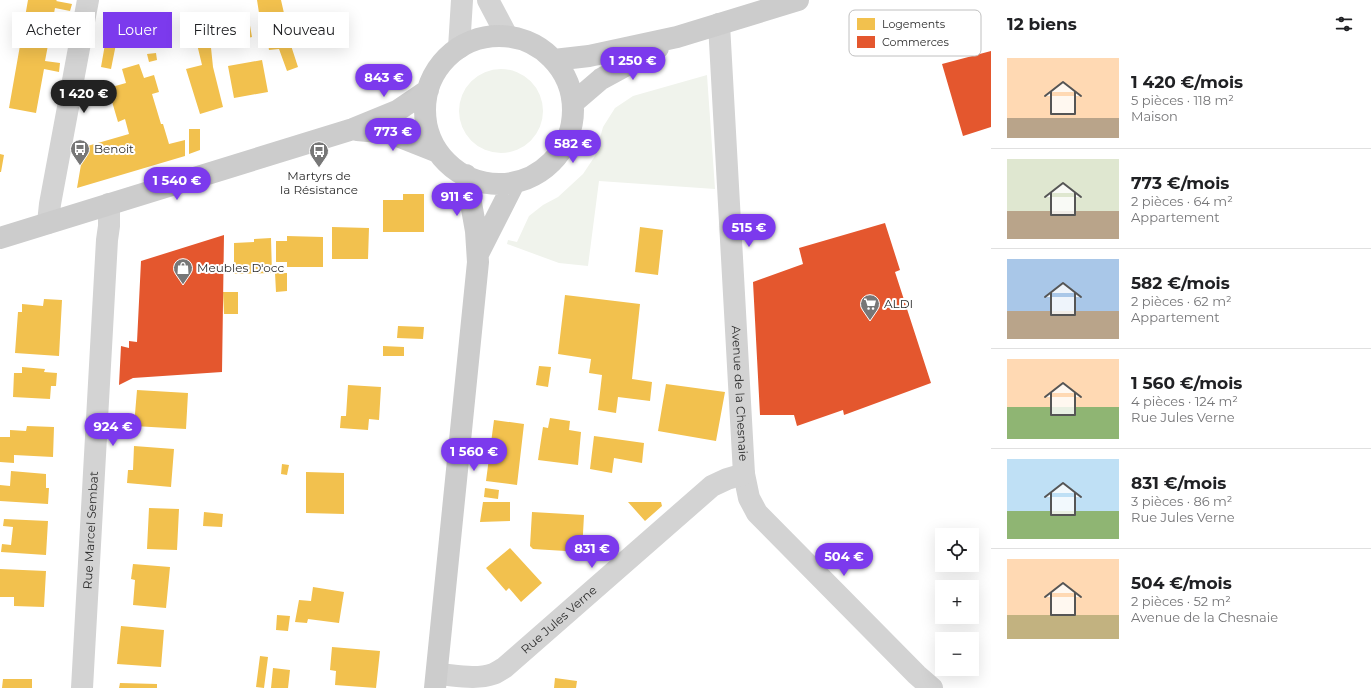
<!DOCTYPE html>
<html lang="fr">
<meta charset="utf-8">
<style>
:root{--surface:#fff;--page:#f6f6f6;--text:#202124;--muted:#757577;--line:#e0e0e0;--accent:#7c3aed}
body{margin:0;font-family:Montserrat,sans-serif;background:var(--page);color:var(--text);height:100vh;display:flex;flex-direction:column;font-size:15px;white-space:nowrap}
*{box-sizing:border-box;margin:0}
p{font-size:13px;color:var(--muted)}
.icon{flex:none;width:22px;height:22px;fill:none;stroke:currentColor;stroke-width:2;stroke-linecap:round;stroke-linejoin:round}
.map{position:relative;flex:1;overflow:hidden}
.panel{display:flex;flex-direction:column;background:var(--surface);width:380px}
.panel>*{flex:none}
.top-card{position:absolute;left:12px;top:12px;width:380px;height:36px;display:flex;gap:8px}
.controls{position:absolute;left:935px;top:528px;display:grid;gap:8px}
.controls a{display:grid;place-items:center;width:44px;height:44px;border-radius:0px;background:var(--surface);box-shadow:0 4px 16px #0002;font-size:20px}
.price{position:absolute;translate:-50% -34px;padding:0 9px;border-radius:14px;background:var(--accent);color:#fff;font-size:13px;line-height:26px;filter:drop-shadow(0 1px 2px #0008)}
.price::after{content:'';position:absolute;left:50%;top:24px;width:12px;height:9px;margin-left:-6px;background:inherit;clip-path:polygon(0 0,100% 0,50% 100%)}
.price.on{background:#222;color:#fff}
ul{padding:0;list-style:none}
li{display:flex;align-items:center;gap:12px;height:100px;padding:0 16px}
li+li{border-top:1px solid var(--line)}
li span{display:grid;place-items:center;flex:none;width:112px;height:80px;border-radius:0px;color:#555}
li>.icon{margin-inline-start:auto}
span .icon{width:48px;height:48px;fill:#fffc;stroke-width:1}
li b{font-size:17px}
h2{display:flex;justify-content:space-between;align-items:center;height:48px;padding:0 16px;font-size:17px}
.tag{padding:0 14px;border-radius:0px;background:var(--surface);box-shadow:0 4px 16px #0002;font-size:14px;line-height:36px}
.tag.on{background:var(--accent);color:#fff}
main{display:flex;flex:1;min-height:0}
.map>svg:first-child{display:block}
.green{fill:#f0f3ec}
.homes{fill:#f2c14e}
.shops{fill:#e4572e}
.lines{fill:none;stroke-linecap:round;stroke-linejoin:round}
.minor{stroke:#d3d3d3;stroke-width:22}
.tertiary{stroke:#d3d3d3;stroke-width:22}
.secondary{stroke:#ccc;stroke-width:22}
.labels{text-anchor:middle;stroke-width:4;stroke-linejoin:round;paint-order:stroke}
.poi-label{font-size:12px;fill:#2e2e2e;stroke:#fff;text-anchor:start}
.street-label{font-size:12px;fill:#2e2e2e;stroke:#fff}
.key{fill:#fff;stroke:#c0c0c0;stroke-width:1}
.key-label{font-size:11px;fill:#2e2e2e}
</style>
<main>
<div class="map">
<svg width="991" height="688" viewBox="0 0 991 688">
<rect width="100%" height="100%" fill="#fff"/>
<path class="green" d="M459 111a42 42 0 1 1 84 0a42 42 0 1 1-84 0Z
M707,75L715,189L599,181L588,266L559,263L507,244L508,240L517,242L529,216L543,205L558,197L583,174L595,156L603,127L615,108L633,96Z"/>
<path class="homes" d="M28,0H57L56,1L72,4L70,11L55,8L45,61L60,63L59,72L44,69L36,113L9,108Z
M257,0H281L286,22L284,24L298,67L287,71L279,49L269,50L263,12L259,13Z
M248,14L252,37L243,39L238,16Z
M108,27L119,29L111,69L101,67Z
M210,38L213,67L223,107L200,114L186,69L202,65L196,40Z
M156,53L157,60L149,62L147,54Z
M262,60L268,92L234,98L228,66Z
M139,64L144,78L154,75L159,92L152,94L161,124H163L169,144L185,140V156L77,188L84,147L129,134L125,119L118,122L108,88L126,83L122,69Z
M189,129H200V150L189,154Z
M0,154L4,155L1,172H0Z
M403,194H424V232H383V200H403Z
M332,227L369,228L368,259H332Z
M640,227L663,230L658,275L635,272Z
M287,236L323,237V267H287V262H276V241H287Z
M271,238L272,273L234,274V243L254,242V239Z
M275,273H287V291L276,292Z
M223,292H238V314H224Z
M565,295L640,304L632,379L652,382L650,401L618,397L616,413L598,410L602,375L589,373L591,359L558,354Z
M44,299L62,300L59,356L15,353L18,312H22V304L43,306Z
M398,326L424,327L423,339L397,338Z
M383,346L404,347V356H383Z
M539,366L551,367L548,387L536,385Z
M22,367L45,369L44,372L57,373L56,386H51L50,399L13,397L14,373H22Z
M666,384L725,392L716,441L658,431Z
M348,385L381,387L379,420L369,419L368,430L340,428L341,416H346Z
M137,390L188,393L186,429L134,426Z
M550,418L570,421L569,430L581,432L578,465L538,460L543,427L548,428Z
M494,420L524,424L517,485L486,481Z
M27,426L54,427L53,457L14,455V463L0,462V437H10V430L26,431Z
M594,436L644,443L642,463L614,458L612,473L590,469Z
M134,446L174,449L171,487L127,483L128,470H133Z
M282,464L289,465L287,475L281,474Z
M11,471L46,474V488H49L48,504L0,501V485L10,486Z
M306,472L344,473V514L306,513Z
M485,488L499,490L498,499L484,497Z
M483,502H510V521L480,522Z
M628,502H661L662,506L645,521Z
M149,508L179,509L177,550L147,549Z
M204,512L223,514L222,527L203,526Z
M532,512L584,515L582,552L533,549L530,546Z
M4,519L48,521L46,555L1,552L2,544L11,545L13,527L3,526Z
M510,548L542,583L521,602L509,588L506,591L486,568Z
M133,564L170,567L166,608L133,605L135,580L131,579Z
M0,569L46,571L44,607L14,606V597H0Z
M313,587L344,592L339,623L308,619L307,623L295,622L299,600L311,601Z
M277,615L290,616L288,631L276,630Z
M121,626L164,630L161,667L117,664Z
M332,647L380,651L376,688L335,685L336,671L330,670Z
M260,656L268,657L264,688L256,687Z
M273,668L290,670L288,688H271Z
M555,678L577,681L576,688H554Z
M3,679H32V688H2Z
M120,683L157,684V688H119Z"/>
<path class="shops" d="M991,51V127L963,136L942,64Z
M885,223L900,270L895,272L931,383L844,415L843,410L797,426L794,415H760L753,282L803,264L799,248Z
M224,235L222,372L133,378L119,385L121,346L129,348V341L137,342L141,261Z"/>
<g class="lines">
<g class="minor">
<path id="s1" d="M719,24L744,474L749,498L757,513L917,675L932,688"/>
<path d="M48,223L50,204L88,0"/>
<path id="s2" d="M437,674C454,675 476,680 493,674C496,673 500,670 504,668L712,486L727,479L744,474"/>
<path id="s3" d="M82,688L107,240L109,226V204"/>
</g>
<path class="tertiary" d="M488,0L507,36
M459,48L462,0"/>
<path class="secondary" d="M425 110a74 74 0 1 1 148 0a74 74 0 1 1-148 0Z
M554,60L589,56L677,37L798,0
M573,103L601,79L658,48
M357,130L390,133L438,152
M0,238L353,129L397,111L428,90
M478,254L514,183
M435,688L478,262L476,231L466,175"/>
</g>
<defs>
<g id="bus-pin" transform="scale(1)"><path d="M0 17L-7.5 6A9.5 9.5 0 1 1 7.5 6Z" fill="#777" stroke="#fff"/><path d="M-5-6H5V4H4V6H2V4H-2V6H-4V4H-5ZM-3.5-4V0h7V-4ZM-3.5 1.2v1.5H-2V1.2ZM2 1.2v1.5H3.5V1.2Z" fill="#fff"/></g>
<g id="shop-pin" transform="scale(1)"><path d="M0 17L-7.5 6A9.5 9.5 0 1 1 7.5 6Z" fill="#777" stroke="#fff"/><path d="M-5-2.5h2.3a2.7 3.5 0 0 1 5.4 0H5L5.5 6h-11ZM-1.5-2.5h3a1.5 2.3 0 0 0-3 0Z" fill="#fff"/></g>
<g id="supermarket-pin" transform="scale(1)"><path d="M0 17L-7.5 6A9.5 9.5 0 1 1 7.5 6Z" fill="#777" stroke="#fff"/><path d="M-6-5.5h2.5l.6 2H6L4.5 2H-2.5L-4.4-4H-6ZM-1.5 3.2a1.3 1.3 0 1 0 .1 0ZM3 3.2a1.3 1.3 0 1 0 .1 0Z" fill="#fff"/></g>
</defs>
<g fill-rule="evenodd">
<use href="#bus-pin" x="80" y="149"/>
<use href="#bus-pin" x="319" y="151"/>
<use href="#shop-pin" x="183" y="268"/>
<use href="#supermarket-pin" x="870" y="304"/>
</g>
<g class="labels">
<g class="poi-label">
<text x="94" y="153">Benoit</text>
<text x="319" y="180" text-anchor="middle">Martyrs de<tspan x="319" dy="14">la Résistance</tspan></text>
<text x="197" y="272">Meubles D'occ</text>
<text x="884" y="308">ALDI</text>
</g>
<g class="street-label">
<text dy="4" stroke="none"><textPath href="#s1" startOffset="370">Avenue de la Chesnaie</textPath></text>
<text dy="4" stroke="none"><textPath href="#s3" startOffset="158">Rue Marcel Sembat</textPath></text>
<text dy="4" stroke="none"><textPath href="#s2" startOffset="142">Rue Jules Verne</textPath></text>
</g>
</g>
<rect x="849" y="10" width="132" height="46" rx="6" class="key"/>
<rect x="857" y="18" width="18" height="12" fill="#f2c14e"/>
<rect x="857" y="36" width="18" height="12" fill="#e4572e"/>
<g class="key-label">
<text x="882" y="28">Logements</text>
<text x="882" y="46">Commerces</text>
</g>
</svg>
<div class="controls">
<a><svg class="icon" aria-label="locate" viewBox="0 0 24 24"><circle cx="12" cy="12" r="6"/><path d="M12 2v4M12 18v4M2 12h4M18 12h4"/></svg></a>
<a>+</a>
<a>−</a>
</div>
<b class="price" style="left:633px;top:81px">1 250 €</b>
<b class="price" style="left:384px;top:98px">843 €</b>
<b class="price on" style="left:84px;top:114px">1 420 €</b>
<b class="price" style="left:393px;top:152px">773 €</b>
<b class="price" style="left:573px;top:164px">582 €</b>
<b class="price" style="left:177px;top:201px">1 540 €</b>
<b class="price" style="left:457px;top:217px">911 €</b>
<b class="price" style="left:749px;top:248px">515 €</b>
<b class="price" style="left:113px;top:447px">924 €</b>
<b class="price" style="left:474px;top:472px">1 560 €</b>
<b class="price" style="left:592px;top:569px">831 €</b>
<b class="price" style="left:844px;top:577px">504 €</b>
<div class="top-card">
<a class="tag">Acheter</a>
<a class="tag on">Louer</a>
<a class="tag">Filtres</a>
<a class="tag">Nouveau</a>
</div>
</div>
<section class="panel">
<h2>12 biens<svg class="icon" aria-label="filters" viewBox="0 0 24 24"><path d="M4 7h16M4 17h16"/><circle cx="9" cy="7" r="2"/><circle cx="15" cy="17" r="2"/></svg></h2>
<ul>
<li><span style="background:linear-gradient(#ffd9b3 75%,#b9a48a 0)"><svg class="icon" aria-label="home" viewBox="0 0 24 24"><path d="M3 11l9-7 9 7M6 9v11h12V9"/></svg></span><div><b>1 420 €/mois</b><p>5 pièces · 118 m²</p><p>Maison</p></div></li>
<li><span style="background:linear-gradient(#dfe7d0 65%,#b9a48a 0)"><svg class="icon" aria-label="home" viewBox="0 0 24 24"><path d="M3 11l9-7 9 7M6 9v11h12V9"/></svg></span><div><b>773 €/mois</b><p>2 pièces · 64 m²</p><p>Appartement</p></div></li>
<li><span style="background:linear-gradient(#a9c7e8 65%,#b9a48a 0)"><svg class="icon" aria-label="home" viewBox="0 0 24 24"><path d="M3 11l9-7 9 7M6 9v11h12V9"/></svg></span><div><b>582 €/mois</b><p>2 pièces · 62 m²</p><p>Appartement</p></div></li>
<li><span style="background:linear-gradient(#ffd9b3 60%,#8fb573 0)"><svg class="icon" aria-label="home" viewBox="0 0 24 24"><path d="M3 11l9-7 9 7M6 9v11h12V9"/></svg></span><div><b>1 560 €/mois</b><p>4 pièces · 124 m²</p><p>Rue Jules Verne</p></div></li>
<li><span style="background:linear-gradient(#bfe0f5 65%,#8fb573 0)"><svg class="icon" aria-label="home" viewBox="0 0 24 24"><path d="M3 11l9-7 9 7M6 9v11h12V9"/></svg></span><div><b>831 €/mois</b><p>3 pièces · 86 m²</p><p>Rue Jules Verne</p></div></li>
<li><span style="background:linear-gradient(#ffd9b3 70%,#c2b280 0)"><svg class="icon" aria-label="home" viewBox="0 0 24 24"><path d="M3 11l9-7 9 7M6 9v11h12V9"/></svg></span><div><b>504 €/mois</b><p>2 pièces · 52 m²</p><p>Avenue de la Chesnaie</p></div></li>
</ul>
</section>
</main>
